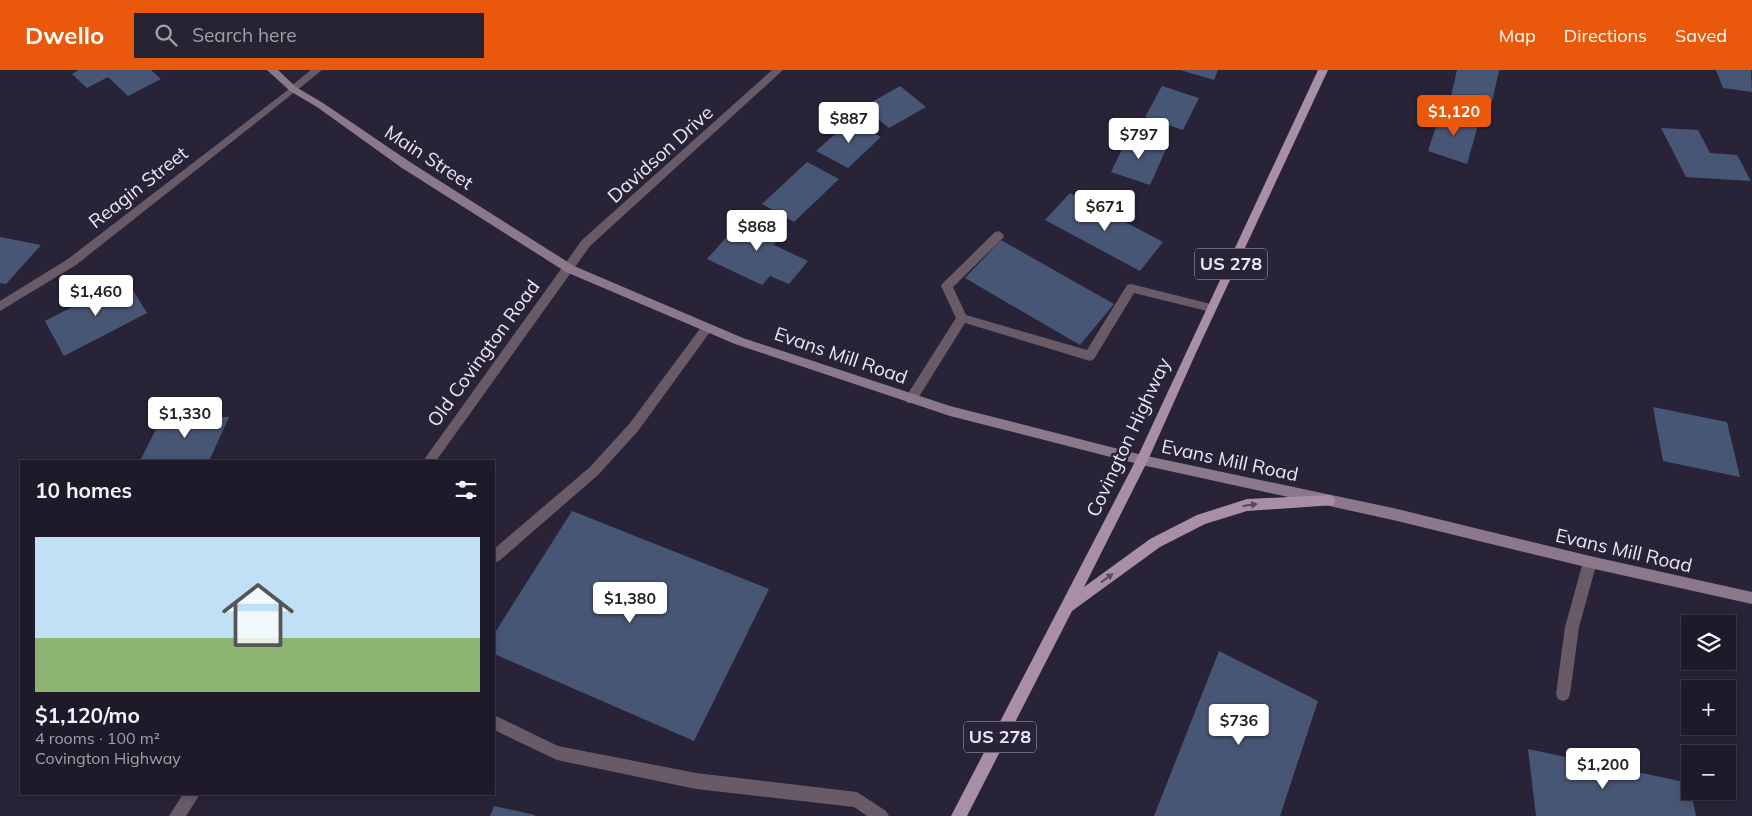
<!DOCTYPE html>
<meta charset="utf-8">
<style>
:root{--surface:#1f1a2a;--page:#272332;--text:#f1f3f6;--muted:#a1a1a8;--line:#3c3847;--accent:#ea580c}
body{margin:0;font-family:Mulish,sans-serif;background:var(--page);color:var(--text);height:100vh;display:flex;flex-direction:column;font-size:19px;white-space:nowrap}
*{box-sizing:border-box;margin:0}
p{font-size:16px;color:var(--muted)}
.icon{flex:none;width:28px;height:28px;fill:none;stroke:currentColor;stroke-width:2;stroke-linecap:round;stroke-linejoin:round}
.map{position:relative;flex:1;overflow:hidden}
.details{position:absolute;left:20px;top:390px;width:475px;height:335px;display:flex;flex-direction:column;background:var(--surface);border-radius:0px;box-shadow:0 2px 8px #0003,0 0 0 1px var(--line)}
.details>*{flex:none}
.tools{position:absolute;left:1681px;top:545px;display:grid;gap:10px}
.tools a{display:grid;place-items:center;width:55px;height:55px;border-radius:0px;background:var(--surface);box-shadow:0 2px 8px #0003,0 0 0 1px var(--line);font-size:25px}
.price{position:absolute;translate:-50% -42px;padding:0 11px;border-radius:5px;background:#fff;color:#222;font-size:16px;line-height:32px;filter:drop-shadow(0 1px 2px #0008)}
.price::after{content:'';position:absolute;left:50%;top:30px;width:15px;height:11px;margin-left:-8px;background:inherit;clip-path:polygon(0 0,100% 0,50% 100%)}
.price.selected{background:var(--accent);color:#fff}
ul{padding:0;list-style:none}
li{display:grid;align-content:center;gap:10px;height:265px;padding:0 15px}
li span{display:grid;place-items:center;height:155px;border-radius:0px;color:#555}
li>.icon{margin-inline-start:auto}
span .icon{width:90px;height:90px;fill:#fffc;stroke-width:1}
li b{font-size:21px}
h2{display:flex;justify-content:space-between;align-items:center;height:60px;padding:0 15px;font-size:21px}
header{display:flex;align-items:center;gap:30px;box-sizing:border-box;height:70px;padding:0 25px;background:var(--accent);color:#fff}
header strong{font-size:24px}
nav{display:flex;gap:28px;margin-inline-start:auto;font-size:18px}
.search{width:350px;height:45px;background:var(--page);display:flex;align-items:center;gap:12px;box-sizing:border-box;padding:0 18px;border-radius:0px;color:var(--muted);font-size:19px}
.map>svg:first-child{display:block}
.building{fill:#485675}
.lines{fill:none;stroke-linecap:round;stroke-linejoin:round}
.service{fill:#685b67;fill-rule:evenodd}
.minor{fill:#685b67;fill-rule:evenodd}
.secondary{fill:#8c788b;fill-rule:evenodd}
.primary{fill:#a88ea7;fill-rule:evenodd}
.oneway{fill:#55485f}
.labels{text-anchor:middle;stroke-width:5;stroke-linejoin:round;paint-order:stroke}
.shield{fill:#292338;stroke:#afacbc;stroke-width:1}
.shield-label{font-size:18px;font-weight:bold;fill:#e9e6f5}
.street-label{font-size:19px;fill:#e9e6f5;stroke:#292338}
</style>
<header>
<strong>Dwello</strong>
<div class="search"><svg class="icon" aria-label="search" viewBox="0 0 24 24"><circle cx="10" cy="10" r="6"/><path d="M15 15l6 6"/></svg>Search here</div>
<nav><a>Map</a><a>Directions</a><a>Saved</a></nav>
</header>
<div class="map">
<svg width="1752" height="746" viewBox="0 0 1752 746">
<rect width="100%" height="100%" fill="#292338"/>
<path class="building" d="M79,0H151L161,9L128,26L108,7L87,18L72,4Z
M1180,0H1218L1214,10Z
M1457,0H1499L1491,37L1451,26Z
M1716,0H1751L1752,22L1723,18Z
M900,16L926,37L889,58L863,37Z
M1162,16L1199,28L1183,60L1145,47Z
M1441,41L1479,52L1467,94L1428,81Z
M850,51L881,67L848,98L816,81Z
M1661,58L1698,60L1710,83L1737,85L1751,111L1686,107Z
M1129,65L1167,77L1150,115L1111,102Z
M807,92L839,109L794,152L762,134Z
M1070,123L1163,172L1140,201L1045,150Z
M748,143L786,160L774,175L808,191L789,214L770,206L762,215L707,189Z
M0,167L41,175L6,214L0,213Z
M1001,170L1114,234L1080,275L965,208Z
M126,209L147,243L64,286L45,251Z
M1653,337L1727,352L1740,407L1663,391Z
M163,345L229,347L209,391H140Z
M572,441L769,519L694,671L494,584V564Z
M1219,581L1318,631L1280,746H1154Z
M1528,679L1689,713L1696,746H1536Z
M494,736L535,745V746H490Z"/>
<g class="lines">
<path class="service" d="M311,0H322L296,21H290V17Z
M999,161L1004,165L1003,168L953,217L966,245L1087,280L1127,215L1131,214L1211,234L1217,238L1211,242L1134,223L1094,289L1090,291L965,253L915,333H907L905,329L907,325L956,248L941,216L943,213L995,162Z
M706,254L710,256L712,259L710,262L638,361L598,405L499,491L494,493V479L590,397L630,353L702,256Z
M1590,486L1595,488L1597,492L1579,557L1570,624L1568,629L1563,631L1558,629L1556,624L1565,557L1583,492L1585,488Z
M494,645L558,676L696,703L857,722L886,741L889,746H867L854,737L696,719L557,690L494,660Z"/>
<path class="minor" d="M772,0H783L590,176L436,391H423L582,170Z
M293,16L298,19L296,21L76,195L0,241V231L68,189Z
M183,724H200L186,746H169Z"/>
<path class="secondary" d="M267,0H278L296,17L323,33L410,92L574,196L743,268L950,336L1142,385L1393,438L1590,486L1752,522V534L1590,498L1393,450L1142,395L950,346L735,274L566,202L402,98L317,37L290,21Z"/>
<path class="primary" d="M1318,0H1328L1195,285L1148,390L1084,517L1150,469L1197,445L1247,429L1329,425L1334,427L1335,431L1334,435L1247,441L1205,454L1160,477L1072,541L967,746H951L1137,388Z"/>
</g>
<defs><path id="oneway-solid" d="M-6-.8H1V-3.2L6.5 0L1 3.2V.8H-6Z" transform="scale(1.25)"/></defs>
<g class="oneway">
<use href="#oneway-solid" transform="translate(1250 435) rotate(-7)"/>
<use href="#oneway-solid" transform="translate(1107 508) rotate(-36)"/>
</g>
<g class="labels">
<g class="shield">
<rect x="1195" y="178.5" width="72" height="31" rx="4"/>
<rect x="964" y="651.5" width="72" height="31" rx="4"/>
</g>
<g class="shield-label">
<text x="1231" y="200">US 278</text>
<text x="1000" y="673">US 278</text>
</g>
<g class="street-label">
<text transform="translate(660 84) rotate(-42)" y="7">Davidson Drive</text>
<text transform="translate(429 87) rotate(33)" y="7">Main Street</text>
<text transform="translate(138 117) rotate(-38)" y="7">Reagin Street</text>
<text transform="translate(483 283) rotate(-54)" y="7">Old Covington Road</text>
<text transform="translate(841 285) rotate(19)" y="7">Evans Mill Road</text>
<text transform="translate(1128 367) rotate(-65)" y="7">Covington Highway</text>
<text transform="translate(1230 390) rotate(12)" y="7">Evans Mill Road</text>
<text transform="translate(1624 480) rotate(13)" y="7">Evans Mill Road</text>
</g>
</g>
</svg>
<div class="tools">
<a><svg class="icon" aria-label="layers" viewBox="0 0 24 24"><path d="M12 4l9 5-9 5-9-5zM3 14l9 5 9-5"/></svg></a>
<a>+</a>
<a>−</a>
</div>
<b class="price selected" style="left:1454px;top:67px">$1,120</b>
<b class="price" style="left:849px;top:74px">$887</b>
<b class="price" style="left:1139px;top:90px">$797</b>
<b class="price" style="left:1105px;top:162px">$671</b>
<b class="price" style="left:757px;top:182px">$868</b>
<b class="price" style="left:96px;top:247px">$1,460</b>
<b class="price" style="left:185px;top:369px">$1,330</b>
<b class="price" style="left:630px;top:554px">$1,380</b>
<b class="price" style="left:1239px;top:676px">$736</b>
<b class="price" style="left:1603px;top:720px">$1,200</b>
<section class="details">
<h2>10 homes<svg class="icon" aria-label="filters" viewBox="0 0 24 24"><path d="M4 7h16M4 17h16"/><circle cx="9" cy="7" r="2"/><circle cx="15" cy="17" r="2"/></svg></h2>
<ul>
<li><span style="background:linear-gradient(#bfe0f5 65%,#8fb573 0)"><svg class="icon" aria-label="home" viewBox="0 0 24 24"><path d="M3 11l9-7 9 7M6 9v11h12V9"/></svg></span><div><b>$1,120/mo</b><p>4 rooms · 100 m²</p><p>Covington Highway</p></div></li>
</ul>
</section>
</div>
